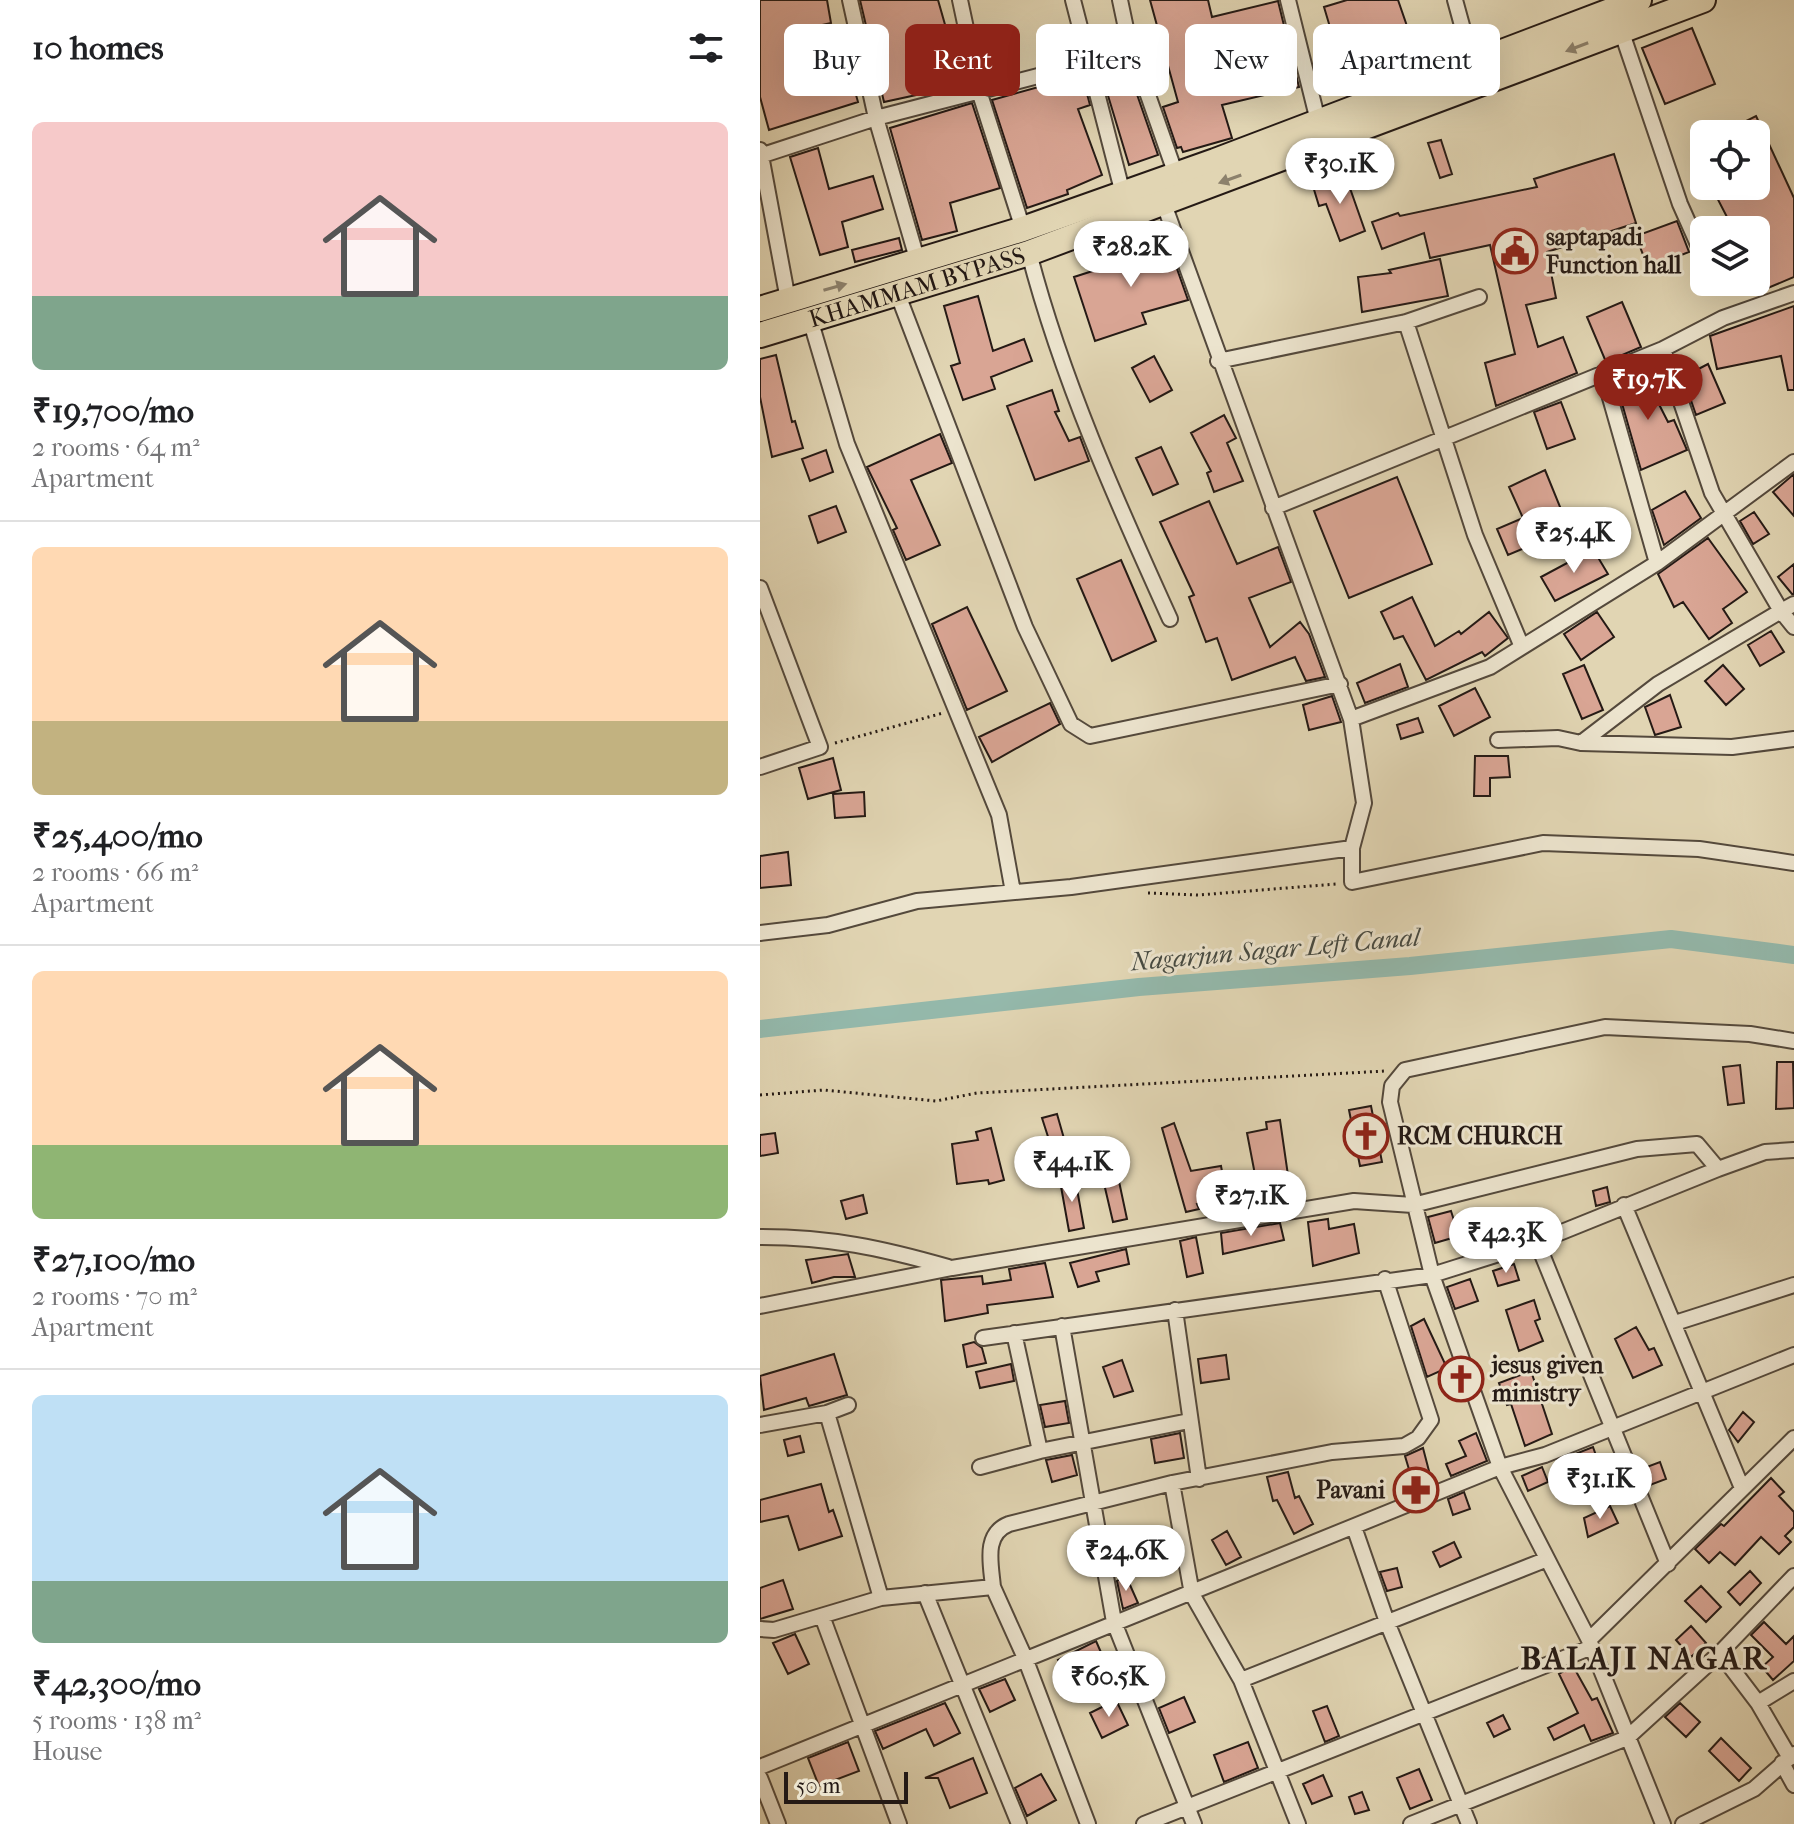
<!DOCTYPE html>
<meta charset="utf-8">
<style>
:root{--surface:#fff;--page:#f2f2f2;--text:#202124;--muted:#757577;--line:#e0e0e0;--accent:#8f2418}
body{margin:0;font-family:"IM FELL French Canon",serif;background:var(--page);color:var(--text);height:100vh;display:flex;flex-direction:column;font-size:30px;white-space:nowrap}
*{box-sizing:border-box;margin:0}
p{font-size:26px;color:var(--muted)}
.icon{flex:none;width:44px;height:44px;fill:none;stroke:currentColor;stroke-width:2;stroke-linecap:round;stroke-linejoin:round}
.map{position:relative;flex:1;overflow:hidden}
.side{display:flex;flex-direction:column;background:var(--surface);width:760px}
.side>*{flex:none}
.top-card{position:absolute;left:24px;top:24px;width:760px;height:72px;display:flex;gap:16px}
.buttons{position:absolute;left:930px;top:120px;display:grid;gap:16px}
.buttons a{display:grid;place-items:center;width:80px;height:80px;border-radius:12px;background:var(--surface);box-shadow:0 8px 32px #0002;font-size:40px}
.scale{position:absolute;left:24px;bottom:20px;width:124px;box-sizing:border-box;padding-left:8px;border:4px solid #251a15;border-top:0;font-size:22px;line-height:28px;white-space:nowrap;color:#251a15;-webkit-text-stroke:6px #ece4ce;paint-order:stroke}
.price{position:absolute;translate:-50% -68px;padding:0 18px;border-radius:28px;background:#fff;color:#222;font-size:26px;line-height:52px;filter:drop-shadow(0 2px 4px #0008)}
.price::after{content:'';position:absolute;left:50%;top:48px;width:24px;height:18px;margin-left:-12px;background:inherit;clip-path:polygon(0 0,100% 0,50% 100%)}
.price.selected{background:var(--accent);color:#fff}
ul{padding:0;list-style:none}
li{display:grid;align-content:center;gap:16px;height:424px;padding:0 32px}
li+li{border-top:2px solid var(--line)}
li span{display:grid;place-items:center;height:248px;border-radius:12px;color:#555}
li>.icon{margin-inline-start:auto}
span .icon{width:144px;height:144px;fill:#fffc;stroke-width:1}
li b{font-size:34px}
h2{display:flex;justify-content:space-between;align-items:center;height:96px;padding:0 32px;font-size:34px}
.chip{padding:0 28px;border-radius:12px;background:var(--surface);box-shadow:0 8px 32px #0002;font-size:28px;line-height:72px}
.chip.selected{background:var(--accent);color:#fff}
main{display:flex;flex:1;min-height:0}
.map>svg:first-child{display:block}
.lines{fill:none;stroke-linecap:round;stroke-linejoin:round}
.canal{stroke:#94b9ac;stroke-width:18}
.building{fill:#d9a594;stroke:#251a15;stroke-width:2}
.street-casing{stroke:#54493c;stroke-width:18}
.highway-casing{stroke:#251a15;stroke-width:28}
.path{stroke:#251a15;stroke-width:3;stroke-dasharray:2 4;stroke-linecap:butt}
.street{stroke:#ece4ce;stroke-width:14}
.highway{stroke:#e1d5b3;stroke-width:24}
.oneway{fill:#8c816c}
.labels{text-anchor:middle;stroke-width:6;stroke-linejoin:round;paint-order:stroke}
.poi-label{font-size:24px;font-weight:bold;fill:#251a15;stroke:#ece4ce;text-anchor:start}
.street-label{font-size:24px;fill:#251a15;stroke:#ece4ce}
.water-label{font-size:26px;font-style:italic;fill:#464a42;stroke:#ece4ce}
.district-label{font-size:32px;font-weight:bold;letter-spacing:2px;fill:#251a15;stroke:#ece4ce}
</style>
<main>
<section class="side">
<h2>10 homes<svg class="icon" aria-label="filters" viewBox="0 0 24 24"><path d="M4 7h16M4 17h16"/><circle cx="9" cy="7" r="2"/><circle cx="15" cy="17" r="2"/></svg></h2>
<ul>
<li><span style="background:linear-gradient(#f6c9c9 70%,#7fa58c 0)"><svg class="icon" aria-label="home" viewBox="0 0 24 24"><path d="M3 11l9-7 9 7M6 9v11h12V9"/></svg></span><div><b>₹19,700/mo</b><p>2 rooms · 64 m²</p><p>Apartment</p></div></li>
<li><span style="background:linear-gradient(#ffd9b3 70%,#c2b280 0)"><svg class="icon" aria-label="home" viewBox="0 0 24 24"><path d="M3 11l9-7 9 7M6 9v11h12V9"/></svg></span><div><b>₹25,400/mo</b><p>2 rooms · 66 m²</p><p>Apartment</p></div></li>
<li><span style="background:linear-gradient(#ffd9b3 70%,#8fb573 0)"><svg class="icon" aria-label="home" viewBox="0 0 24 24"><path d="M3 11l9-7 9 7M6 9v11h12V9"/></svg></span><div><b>₹27,100/mo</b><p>2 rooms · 70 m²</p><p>Apartment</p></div></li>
<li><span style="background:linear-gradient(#bfe0f5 75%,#7fa58c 0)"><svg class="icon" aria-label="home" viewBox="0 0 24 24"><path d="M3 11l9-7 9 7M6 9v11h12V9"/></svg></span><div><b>₹42,300/mo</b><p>5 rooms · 138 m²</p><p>House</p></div></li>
</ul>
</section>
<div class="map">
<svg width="1034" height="1824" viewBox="0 0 1034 1824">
<rect width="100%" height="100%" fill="#e1d5b3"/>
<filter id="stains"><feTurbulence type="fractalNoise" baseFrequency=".0025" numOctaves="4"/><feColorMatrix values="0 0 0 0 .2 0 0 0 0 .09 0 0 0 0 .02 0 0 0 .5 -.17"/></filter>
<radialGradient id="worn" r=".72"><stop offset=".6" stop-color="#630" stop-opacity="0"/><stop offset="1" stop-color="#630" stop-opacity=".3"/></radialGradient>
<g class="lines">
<path class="canal" d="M0,1029L379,987L650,966L911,939L1034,955"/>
</g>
<path class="building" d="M0,0H67L71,23L31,32L47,90L91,77L98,102L9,130L0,97Z
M100,0H178L186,28L195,26L207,84L124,102Z
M390,0H448L452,17L518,1L539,87L462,105L472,138L423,152L421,147L417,148L403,107L418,102Z
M587,0H638L658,58L617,72L608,39L575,44L564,7Z
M932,28L955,84L905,104L882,48Z
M322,75L330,105L318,109L342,175L307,190L308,194L267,208L232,100Z
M372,80L398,155L369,165L346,89Z
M212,103L240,188L190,203L197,231L162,240L130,128Z
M996,116L1034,198V277L996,293V230H967L963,219L967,217L951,186H996V134H960Z
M681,140L692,174L680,178L668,143Z
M58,148L69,189L113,176L123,209L82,222L88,247L60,255L30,157Z
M854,154L876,223L787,252L796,298L766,305L778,347L803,337L817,373L736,406L725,363L755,354L730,245L670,258L664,233L622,249L612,222L638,213L640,216L777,187L774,179Z
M585,174L605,231L580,241L566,204L559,206L552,183Z
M917,221L929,252L888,268L876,236Z
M395,226L405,250L410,249L428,300L382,313L386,324L335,341L314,277L386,254L377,233Z
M139,238L142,250L95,262L92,250Z
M680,259L688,296L602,312L598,277L631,273L629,270Z
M218,296L233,351L264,339L272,361L231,377L235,389L203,400L191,366L200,363L184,306Z
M862,302L881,347L846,362L827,317Z
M1034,306V390H1028L1021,356L957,369L950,336Z
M16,355L32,422L35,421L43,448L12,457L0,397V359Z
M394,356L412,390L390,402L372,368Z
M948,364L965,403L936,415L923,377Z
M881,369L908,422L914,420L927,450L881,470L855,379Z
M292,390L299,411L295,412L309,441L320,437L329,461L275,480L247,406Z
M801,402L815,439L787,449L774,412Z
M464,415L476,438L467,443L483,481L454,492L447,473L451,471L431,433Z
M180,434L192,463L151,480L180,545L146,560L133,530L137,528L107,467Z
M401,447L418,484L393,495L376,458Z
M66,450L73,472L50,481L42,459Z
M785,470L809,529L748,555L737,529L763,518L749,487Z
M1034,474V516L1013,492Z
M637,477L672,564L589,598L554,511Z
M925,491L941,518L904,545L892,510Z
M449,501L477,564L518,547L531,582L489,598L510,647L540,622L549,634L565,677L546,681L535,657L472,680L457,638L446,642L429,597L434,595L400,522Z
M76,506L86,532L58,543L49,516Z
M994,512L1009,534L993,544L980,521Z
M948,538L987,592L963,609L972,623L949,639L923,602L914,607L898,574Z
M833,549L848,574L795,601L781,577Z
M361,560L396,641L352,661L317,579Z
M1034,564V594H1032L1018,577Z
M652,597L675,646L699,631L701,634L729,612L748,638L725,656L722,652L666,680L643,636L634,639L621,612Z
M207,607L247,691L207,710L172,624Z
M837,612L854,637L821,660L804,634Z
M1011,631L1024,652L1000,666L988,645Z
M640,664L648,687L605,703L597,683Z
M824,665L843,710L822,719L803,674Z
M963,665L984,689L966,705L945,681Z
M715,688L730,717L694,736L679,706Z
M910,695L921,727L895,735L885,707Z
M572,696L581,722L549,730L543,705Z
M290,703L300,724L232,762L219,737Z
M658,718L663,732L641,739L637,725Z
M715,756H748L750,777L730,778V796H714Z
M73,758L81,790L48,799L39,768Z
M104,792L105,816L75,818L73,794Z
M28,852L31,885L0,888V856Z
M1017,1062H1033L1034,1108L1016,1109Z
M980,1065L984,1103L968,1105L963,1067Z
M611,1106L622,1162L600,1166L589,1110Z
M297,1114L305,1142L291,1146L282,1118Z
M520,1120L531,1196L517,1199L514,1182L497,1185L487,1133L507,1129L506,1122Z
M414,1123L431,1171L461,1166L467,1198L437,1204L439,1209L426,1212L402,1128Z
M231,1128L244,1180L229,1184L228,1180L197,1184L192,1144L218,1140L216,1132Z
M15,1133L18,1153L0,1156V1135Z
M357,1172L367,1219L353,1222L342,1175Z
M315,1178L324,1228L309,1231L300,1181Z
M847,1187L850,1202L836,1206L833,1191Z
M103,1195L107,1213L86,1219L81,1201Z
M691,1211L699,1236L675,1243L668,1217Z
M568,1219L569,1229L594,1224L599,1253L553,1266L548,1222Z
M520,1223L524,1240L463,1254L461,1233Z
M436,1237L443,1273L427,1277L420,1241Z
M366,1249L369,1264L336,1272L339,1281L318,1287L310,1263Z
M88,1254L95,1277H74L52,1283L46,1260Z
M285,1263L293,1297L227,1305L228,1313L185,1321L181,1280L222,1276L223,1284L251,1280L249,1269Z
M754,1264L759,1280L738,1286L733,1271Z
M710,1279L718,1301L695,1309L687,1287Z
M774,1300L780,1319L775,1321L783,1341L759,1351L746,1310Z
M664,1319L687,1368L667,1377L651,1326Z
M876,1327L889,1350L894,1348L902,1365L873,1378L855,1339Z
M214,1342L222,1348L226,1363L207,1367L203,1345Z
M74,1354L87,1395L49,1406L46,1398L4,1410L0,1376Z
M466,1355L469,1379L441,1383L438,1359Z
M362,1360L373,1391L354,1397L343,1367Z
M251,1364L254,1381L220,1388L216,1372Z
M771,1371L792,1434L765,1446L751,1404L747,1405L739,1383Z
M305,1401L309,1423L285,1427L280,1405Z
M983,1412L994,1422L978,1442L969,1430Z
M420,1433L424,1458L395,1463L391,1439Z
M716,1433L727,1461L691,1476L686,1464L706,1456L699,1441Z
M40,1436L44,1452L28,1456L24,1440Z
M833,1447L839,1464L816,1473L810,1456Z
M663,1448L669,1471L651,1476L645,1456Z
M312,1455L317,1475L292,1482L286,1460Z
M900,1462L906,1479L890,1485L884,1468Z
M782,1467L788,1482L768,1491L762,1476Z
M528,1472L535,1498L539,1496L553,1524L534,1534L517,1500L513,1501L507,1477Z
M1011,1478L1024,1492L1019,1496L1034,1512V1527L1025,1536L1031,1542L1019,1554L1001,1537L975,1565L960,1552L949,1563L935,1549L961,1524L964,1526Z
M61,1484L69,1512L73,1510L82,1536L39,1550L28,1516L0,1522V1500Z
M704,1492L710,1509L693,1515L688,1499Z
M850,1506L858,1523L828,1537L824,1518Z
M467,1531L481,1557L466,1565L452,1540Z
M694,1542L701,1557L680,1567L673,1552Z
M637,1568L642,1587L627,1591L620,1572Z
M990,1571L1001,1583L980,1605L968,1592Z
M366,1576L378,1603L363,1609L357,1581Z
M23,1580L33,1609L0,1619V1588Z
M941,1586L961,1607L946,1622L925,1601Z
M1004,1622L1026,1644L1034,1636V1661L1013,1680L1002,1667L1013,1657L991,1635Z
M931,1626L946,1643L931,1657L916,1640Z
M35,1634L49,1664L28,1674L13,1643Z
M336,1641L350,1673L335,1680L333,1674L312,1686L298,1660Z
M813,1666L832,1700L837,1698L853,1733L831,1741L824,1725L794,1740L788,1728L818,1713L799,1674Z
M245,1679L255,1700L230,1712L219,1689Z
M424,1697L435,1722L409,1733L399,1708Z
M356,1700L368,1725L342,1738L330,1713Z
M185,1703L200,1733L174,1746L166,1729L123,1749L115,1731Z
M920,1703L940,1722L926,1737L905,1717Z
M567,1706L579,1736L565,1742L553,1711Z
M743,1715L750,1729L734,1737L727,1723Z
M961,1738L991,1768L979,1781L949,1751Z
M88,1742L99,1771L59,1786L48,1758Z
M488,1742L498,1768L464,1782L454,1755Z
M213,1758L227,1793L190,1808L178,1778H165Z
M659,1769L672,1800L650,1809L637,1778Z
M281,1774L296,1800L267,1816L255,1788Z
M563,1775L572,1796L552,1804L543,1784Z
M602,1792L609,1810L595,1814L589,1797Z"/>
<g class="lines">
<g class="street-casing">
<path id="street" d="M90,0L116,118L158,262
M200,0L220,94L263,229
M313,0L363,194
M360,0L368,38L416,175
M528,0L558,121
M695,0L712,62
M861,30L920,204L944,258
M0,150L28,300
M0,156L116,118L328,63L376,61
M401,196L591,719L604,803L592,848
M269,253C302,380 356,500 410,619
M138,295L265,627L311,724L330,736L580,684
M50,319L87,444L239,815L253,892
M646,322L715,535L762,647
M903,349L952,493L1021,611L1034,604
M458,361L646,322L719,297
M513,508L903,349L963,318L1034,293
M897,563L1034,462
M0,588L60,747L0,767
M591,719L730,667L897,563L843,373
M738,740L798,738L821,743L972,747L1034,739
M821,743L898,684L1021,611L1034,627
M0,933L68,925L157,901L311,887L592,848V882L783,843L939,849L1034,863
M864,1205L982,1488
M0,1237C70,1237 122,1248 188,1267
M777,1242L908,1564
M0,1306L192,1268L594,1201L653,1205L877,1149L937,1144L958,1169L1005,1152L1034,1150
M415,1310L439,1479
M915,1323L1034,1285
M302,1326L354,1622L434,1824
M254,1333L280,1451
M223,1338L672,1275L777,1242L958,1169
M0,1425L67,1413L88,1405
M220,1467L280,1451L429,1421
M412,1483L432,1594L481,1680L538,1824
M594,1527L627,1622L709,1824
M233,1587L265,1658L328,1824
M165,1593L259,1824
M121,1598L233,1587C231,1564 223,1534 249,1524L412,1483L572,1452L644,1446L658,1438L671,1420L625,1279
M62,1616L139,1824
M0,1629L14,1630L121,1598L67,1413
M829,1640L1034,1438
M960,1653L998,1703L1030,1758
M481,1680L785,1560
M998,1703L1034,1681
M1022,1763L1034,1785
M0,1767L740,1467L785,1455L1034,1355
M0,1778L18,1824
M384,1824L832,1647
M651,1824L867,1738L960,1653L1034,1576
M903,1824L829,1640L740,1467L672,1275L630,1102L632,1086L645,1070L845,1027L990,1034L1034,1041
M923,1824L994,1789L1034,1754"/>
</g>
<g class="highway-casing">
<g id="highway">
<path d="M0,309L263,229L455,161L879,0"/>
<path id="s1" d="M0,335L269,253L943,0"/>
</g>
</g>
<path class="path" d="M75,743L183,713
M388,893L439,895L576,884
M0,1095L64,1090L176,1101L217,1093L626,1071"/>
<use href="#street" class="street"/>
<use href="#highway" class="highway"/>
</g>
<defs><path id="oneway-solid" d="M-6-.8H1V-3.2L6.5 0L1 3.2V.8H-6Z" transform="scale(2)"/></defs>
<g class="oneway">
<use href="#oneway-solid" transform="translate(817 47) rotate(159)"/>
<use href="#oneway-solid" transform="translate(470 179) rotate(160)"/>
<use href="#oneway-solid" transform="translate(75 287) rotate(-16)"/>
</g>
<defs>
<g id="civic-ring" transform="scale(2.3)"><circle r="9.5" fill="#ece4ce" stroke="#8f2418" stroke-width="1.5"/><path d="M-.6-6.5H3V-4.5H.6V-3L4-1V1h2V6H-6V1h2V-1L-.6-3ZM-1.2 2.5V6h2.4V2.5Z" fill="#8f2418"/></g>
<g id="church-ring" transform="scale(2.3)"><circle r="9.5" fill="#ece4ce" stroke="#8f2418" stroke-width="1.5"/><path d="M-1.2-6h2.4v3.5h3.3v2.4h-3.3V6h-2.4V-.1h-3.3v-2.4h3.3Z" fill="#8f2418"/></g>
<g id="pharmacy-ring" transform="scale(2.3)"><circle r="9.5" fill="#ece4ce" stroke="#8f2418" stroke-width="1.5"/><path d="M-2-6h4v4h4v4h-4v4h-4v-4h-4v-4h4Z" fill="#8f2418"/></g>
</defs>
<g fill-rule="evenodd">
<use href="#civic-ring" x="755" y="251"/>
<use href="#church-ring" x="606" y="1136"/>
<use href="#church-ring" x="701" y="1379"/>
<use href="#pharmacy-ring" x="656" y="1490"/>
</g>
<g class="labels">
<g class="poi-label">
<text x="786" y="245">saptapadi<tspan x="786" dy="28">Function hall</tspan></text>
<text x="637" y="1144">RCM CHURCH</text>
<text x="732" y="1373">jesus given<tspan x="732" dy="28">ministry</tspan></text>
<text x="625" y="1498" text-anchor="end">Pavani</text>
</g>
<g class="street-label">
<text dy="8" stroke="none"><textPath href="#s1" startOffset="164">KHAMMAM BYPASS</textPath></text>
</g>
<g class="water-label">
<text transform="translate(515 949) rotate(-5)" y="9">Nagarjun Sagar Left Canal</text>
</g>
<g class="district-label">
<text x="884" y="1669">BALAJI NAGAR</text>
</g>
</g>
<rect width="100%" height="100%" filter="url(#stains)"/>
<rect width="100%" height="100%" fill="url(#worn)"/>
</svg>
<div class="buttons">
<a><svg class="icon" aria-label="locate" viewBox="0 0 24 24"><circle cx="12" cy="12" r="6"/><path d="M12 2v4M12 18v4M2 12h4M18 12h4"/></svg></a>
<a><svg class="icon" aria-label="layers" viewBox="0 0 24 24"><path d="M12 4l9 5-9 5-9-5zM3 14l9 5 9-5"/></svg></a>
</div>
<div class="scale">50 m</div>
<b class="price" style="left:580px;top:206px">₹30.1K</b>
<b class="price" style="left:371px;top:289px">₹28.2K</b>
<b class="price selected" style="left:888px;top:422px">₹19.7K</b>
<b class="price" style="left:814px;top:575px">₹25.4K</b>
<b class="price" style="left:312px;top:1204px">₹44.1K</b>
<b class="price" style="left:491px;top:1238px">₹27.1K</b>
<b class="price" style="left:746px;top:1275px">₹42.3K</b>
<b class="price" style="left:840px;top:1521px">₹31.1K</b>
<b class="price" style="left:366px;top:1593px">₹24.6K</b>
<b class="price" style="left:349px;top:1719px">₹60.5K</b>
<div class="top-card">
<a class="chip">Buy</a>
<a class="chip selected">Rent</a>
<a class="chip">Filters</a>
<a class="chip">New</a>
<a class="chip">Apartment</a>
</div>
</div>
</main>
